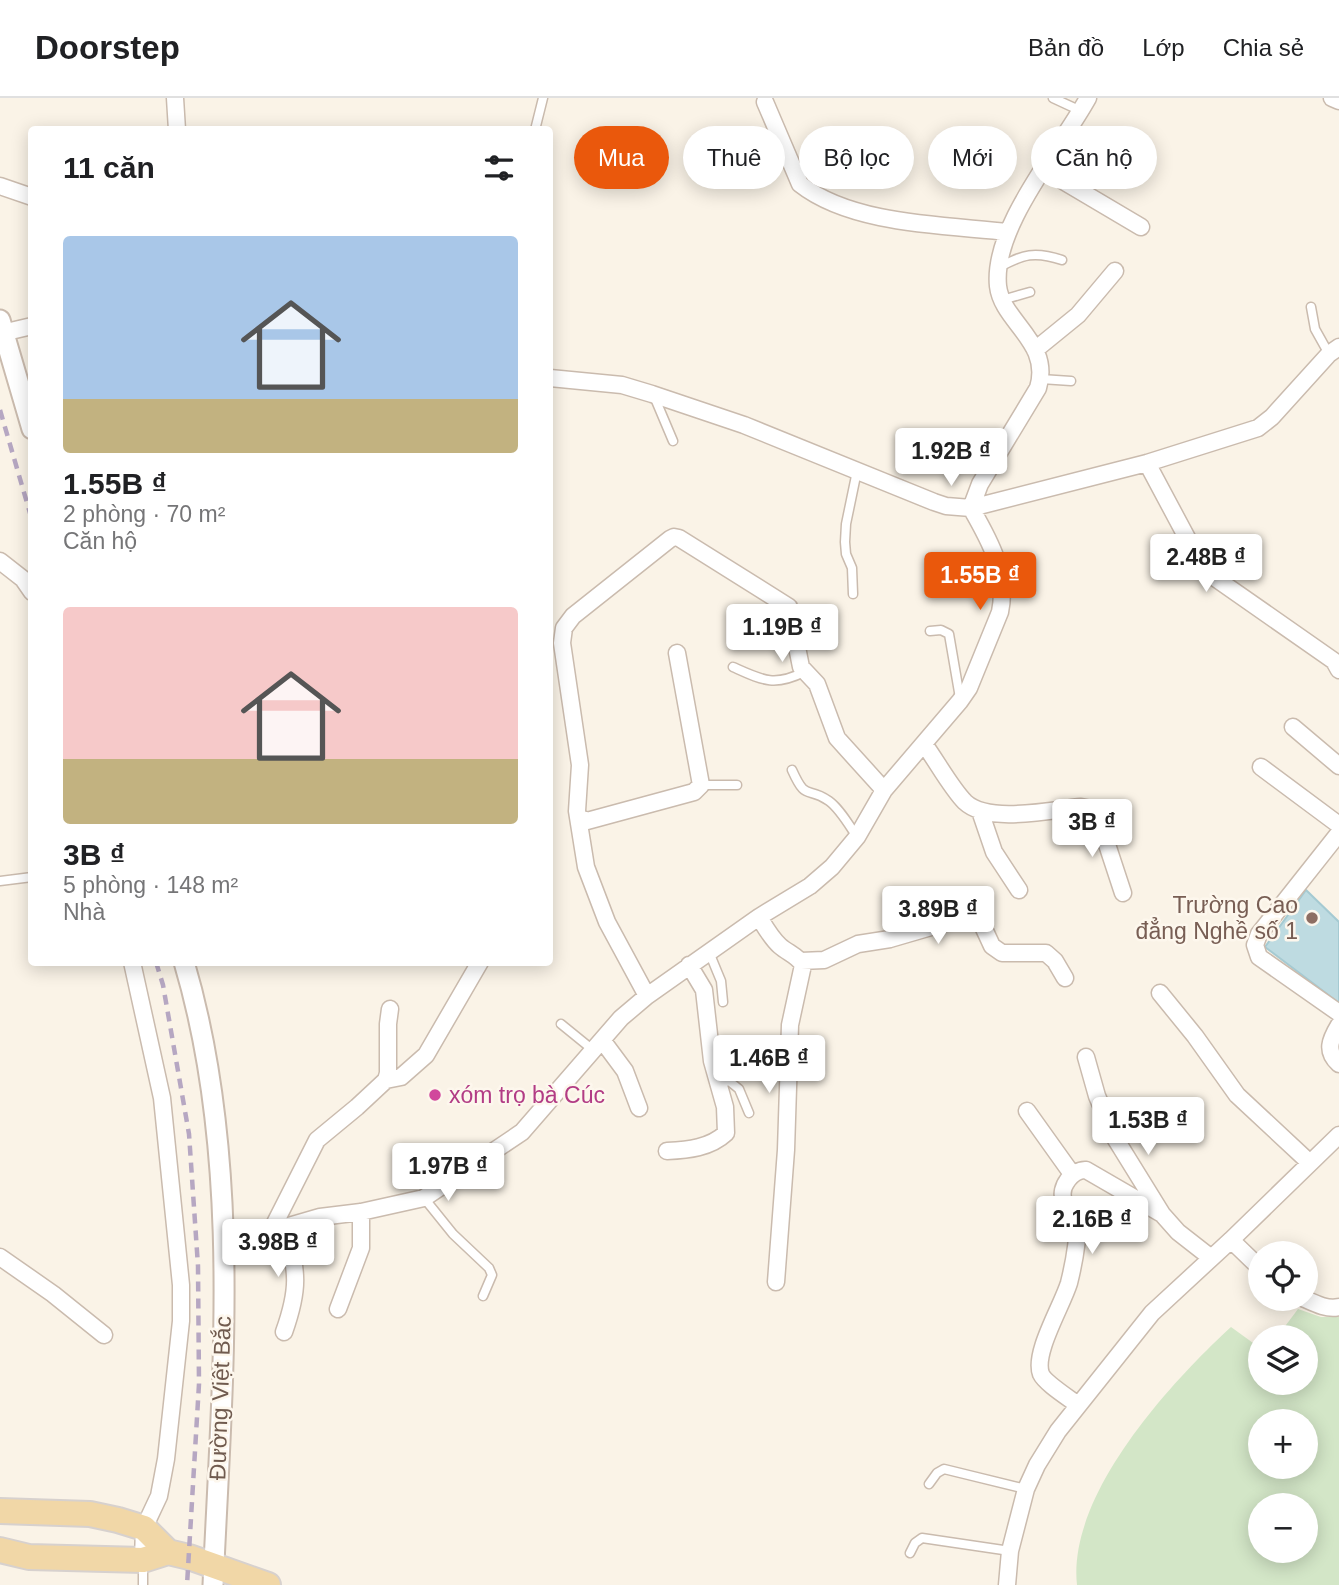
<!DOCTYPE html>
<html lang="vi">
<meta charset="utf-8">
<style>
:root{--surface:#fff;--page:#f6f6f6;--text:#202124;--muted:#757577;--line:#e0e0e0;--accent:#ea580c}
body{margin:0;font-family:Helvetica,sans-serif;background:var(--page);color:var(--text);height:100vh;display:flex;flex-direction:column;font-size:26px;white-space:nowrap}
*{box-sizing:border-box;margin:0}
p{font-size:23px;color:var(--muted)}
.icon{flex:none;width:38px;height:38px;fill:none;stroke:currentColor;stroke-width:2;stroke-linecap:round;stroke-linejoin:round}
.map{position:relative;flex:1;overflow:hidden}
.drawer{position:absolute;left:28px;top:28px;width:525px;height:840px;display:flex;flex-direction:column;background:var(--surface);border-radius:7px;box-shadow:0 4px 18px #0003}
.drawer>*{flex:none}
.guide{position:absolute;left:574px;top:28px;width:660px;height:63px;display:flex;gap:14px}
.controls{position:absolute;left:1248px;top:1143px;display:grid;gap:14px}
.controls a{display:grid;place-items:center;width:70px;height:70px;border-radius:50%;background:var(--surface);box-shadow:0 4px 18px #0003;font-size:35px}
.price{position:absolute;translate:-50% -60px;padding:0 16px;border-radius:7px;background:#fff;color:#222;font-size:23px;line-height:46px;filter:drop-shadow(0 2px 4px #0008)}
.price::after{content:'';position:absolute;left:50%;top:42px;width:21px;height:16px;margin-left:-10px;background:inherit;clip-path:polygon(0 0,100% 0,50% 100%)}
.price.selected{background:var(--accent);color:#fff}
ul{padding:0;list-style:none}
li{display:grid;align-content:center;gap:14px;height:371px;padding:0 35px}
li span{display:grid;place-items:center;height:217px;border-radius:7px;color:#555}
li>.icon{margin-inline-start:auto}
span .icon{width:126px;height:126px;fill:#fffc;stroke-width:1}
li b{font-size:30px}
h2{display:flex;justify-content:space-between;align-items:center;height:84px;padding:0 35px;font-size:30px}
.tag{padding:0 24px;border-radius:32px;background:var(--surface);box-shadow:0 4px 18px #0003;font-size:24px;line-height:63px}
.tag.selected{background:var(--accent);color:#fff}
header{display:flex;align-items:center;gap:42px;box-sizing:border-box;height:98px;padding:0 35px;background:var(--surface);border-bottom:2px solid var(--line)}
header strong{font-size:33px}
nav{display:flex;gap:38px;margin-inline-start:auto;font-size:24px}
.map>svg:first-child{display:block}
.green{fill:#d3e6c7;fill-rule:evenodd}
.water{fill:#bedbe1;stroke:#a5cad2;stroke-width:2}
.lines{fill:none;stroke-linecap:round;stroke-linejoin:round}
.service-casing{stroke:#cabbae;stroke-width:11}
.minor-casing{stroke:#cabbae;stroke-width:19}
.tertiary-casing{stroke:#cabbae;stroke-width:23}
.primary-casing{stroke:#d7d1ce;stroke-width:28}
.service{stroke:#fff;stroke-width:8}
.minor{stroke:#fff;stroke-width:16}
.tertiary{stroke:#fff;stroke-width:19}
.primary{stroke:#f1d7a7;stroke-width:24}
.rail{stroke:#b6a7c2;stroke-width:4.5;stroke-dasharray:10 7;stroke-linecap:butt}
.education-dot{fill:#8d6e63;stroke:#fdf7ed;stroke-width:2.5}
.hotel-dot{fill:#d1479c;stroke:#fdf7ed;stroke-width:2.5}
.labels{text-anchor:middle;stroke-width:5;stroke-linejoin:round;paint-order:stroke}
.education-label{font-size:23px;fill:#785e54;stroke:#fdf7ed;text-anchor:end}
.hotel-label{font-size:23px;fill:#b23c85;stroke:#fdf7ed;text-anchor:start}
.street-label{font-size:23px;fill:#705b4f;stroke:#fdf7ed}
</style>
<header>
<strong>Doorstep</strong>
<nav><a>Bản đồ</a><a>Lớp</a><a>Chia sẻ</a></nav>
</header>
<div class="map">
<svg width="1339" height="1487" viewBox="0 0 1339 1487">
<rect width="100%" height="100%" fill="#faf3e7"/>
<path class="green" d="M1298,1211L1321,1219H1339V1487H1077C1067,1398 1169,1286 1231,1229L1260,1250V1284H1306V1239H1277ZM1260,1323H1306V1368H1260ZM1260,1407H1306V1452H1260Z"/>
<path class="water" d="M1306,792L1339,824V905L1265,849Z"/>
<g class="lines">
<g class="service-casing">
<path id="service" d="M1053,0L1081,13
M535,32L543,0
M998,170C1023,156 1035,153 1062,162
M1002,202L1030,194
M1311,209L1315,231L1329,256
M1041,281L1071,283
M654,298L673,343
M853,496L852,470L846,456L845,444L846,426L857,373
M930,533L941,532L949,536L960,600
M733,569C762,582 774,589 804,574
M792,672C807,705 806,687 829,703C840,711 849,727 857,739
M701,687H737
M0,783L32,779
M709,854L721,883L723,904
M561,926L593,952
M717,986L729,983L739,991L749,1015
M424,1100L453,1136L489,1170L492,1177L483,1198
M929,1386L937,1375L944,1371L1026,1391
M910,1455L915,1445L922,1440L1010,1453
M143,1487V1465"/>
</g>
<g class="minor-casing">
<path id="minor" d="M175,0L177,32
M1332,0L1339,3
M765,4L800,86C852,127 945,127 1008,134
M1043,71L1141,129
M0,88L32,99
M2,235L32,228
M1035,252L1078,217L1115,173
M550,280L622,287L652,296L744,327L934,404L946,408L971,410L1147,365L1258,330L1272,319L1329,256L1339,249
M1147,365L1202,468L1208,475L1334,563L1339,572
M0,463L23,481L32,494
M1293,629L1339,668
M924,646C936,662 951,690 965,704C988,726 1051,712 1081,709L1091,711L1098,719L1123,795
M1261,669L1339,727
M980,713L994,754L1019,792
M580,720L587,723L694,694L701,687L677,555
M1339,735L1259,836L1255,847L1259,859L1339,915
M759,819C765,829 771,840 780,848C788,855 798,858 803,867L790,927L786,1052L776,1184
M801,863L824,862L858,846L890,841L962,820L980,822L992,848L1002,855H1046L1055,863L1065,880
M132,864L162,1000L181,1187V1223L166,1361L159,1398L144,1430L143,1462
M1160,895L1195,938L1237,997L1310,1065
M647,898L607,824L586,769L577,713L580,667L562,545L564,530L573,518L670,441L674,439L679,440L789,509L801,569L817,586L837,640L884,692
M1339,927C1330,942 1325,953 1339,966
M602,942L625,973L639,1010
M1086,959L1097,998L1115,1040L1162,1116L1178,1134L1210,1159
M386,982L401,979L426,957L480,864
M1027,1013L1072,1076
M667,1053C688,1052 710,1050 726,1035L725,1009L712,963L704,892L689,867
M271,1133L317,1042L357,1009L386,982L388,975V926L390,911
M1231,1142L1260,1170
M223,1147L320,1119L361,1114L424,1100L522,1034L621,920L647,898L759,819L810,788L832,769L857,739L884,692L960,603L969,590L1000,514C1008,475 990,443 971,410L980,386L1038,290C1052,244 1002,224 998,188C992,129 1060,51 1088,0
M0,1159L53,1196L104,1237
M1303,1200C1314,1205 1327,1212 1339,1209
M338,1211L361,1150V1114
M284,1234C300,1189 297,1175 286,1129
M1078,1307C1069,1300 1045,1285 1041,1276C1033,1255 1062,1208 1069,1185C1074,1165 1078,1141 1078,1121C1074,1115 1066,1110 1064,1103C1058,1089 1073,1071 1086,1072L1162,1116
M1007,1487L1010,1453L1026,1391L1037,1367L1058,1333L1152,1215L1231,1142L1339,1037"/>
</g>
<g class="tertiary-casing">
<path id="tertiary" d="M0,222L32,331
M184,864C243,1063 222,1283 213,1487"/>
</g>
<g class="primary-casing">
<path id="primary" d="M0,1413L90,1416L118,1422L144,1430L168,1454
M0,1452L29,1459L143,1462L168,1454L189,1459L268,1487"/>
</g>
<use href="#service" class="service"/>
<use href="#minor" class="minor"/>
<use href="#tertiary" class="tertiary"/>
<use href="#primary" class="primary"/>
<path class="rail" d="M0,312L32,422
M156,864L163,887L189,1036L198,1168L199,1286L187,1487"/>
</g>
<circle class="education-dot" cx="1312" cy="820" r="7"/>
<circle class="hotel-dot" cx="435" cy="997" r="7"/>
<g class="labels">
<g class="education-label">
<text x="1298" y="815">Trường Cao<tspan x="1298" dy="26">đẳng Nghề số 1</tspan></text>
</g>
<g class="hotel-label">
<text x="449" y="1005">xóm trọ bà Cúc</text>
</g>
<g class="street-label">
<text transform="translate(220 1300) rotate(-88)" y="8">Đường Việt Bắc</text>
</g>
</g>
</svg>
<div class="controls">
<a><svg class="icon" aria-label="locate" viewBox="0 0 24 24"><circle cx="12" cy="12" r="6"/><path d="M12 2v4M12 18v4M2 12h4M18 12h4"/></svg></a>
<a><svg class="icon" aria-label="layers" viewBox="0 0 24 24"><path d="M12 4l9 5-9 5-9-5zM3 14l9 5 9-5"/></svg></a>
<a>+</a>
<a>−</a>
</div>
<b class="price" style="left:951px;top:390px">1.92B ₫</b>
<b class="price" style="left:1206px;top:496px">2.48B ₫</b>
<b class="price selected" style="left:980px;top:514px">1.55B ₫</b>
<b class="price" style="left:782px;top:566px">1.19B ₫</b>
<b class="price" style="left:1092px;top:761px">3B ₫</b>
<b class="price" style="left:938px;top:848px">3.89B ₫</b>
<b class="price" style="left:769px;top:997px">1.46B ₫</b>
<b class="price" style="left:1148px;top:1059px">1.53B ₫</b>
<b class="price" style="left:448px;top:1105px">1.97B ₫</b>
<b class="price" style="left:1092px;top:1158px">2.16B ₫</b>
<b class="price" style="left:278px;top:1181px">3.98B ₫</b>
<div class="guide">
<a class="tag selected">Mua</a>
<a class="tag">Thuê</a>
<a class="tag">Bộ lọc</a>
<a class="tag">Mới</a>
<a class="tag">Căn hộ</a>
</div>
<section class="drawer">
<h2>11 căn<svg class="icon" aria-label="filters" viewBox="0 0 24 24"><path d="M4 7h16M4 17h16"/><circle cx="9" cy="7" r="2"/><circle cx="15" cy="17" r="2"/></svg></h2>
<ul>
<li><span style="background:linear-gradient(#a9c7e8 75%,#c2b280 0)"><svg class="icon" aria-label="home" viewBox="0 0 24 24"><path d="M3 11l9-7 9 7M6 9v11h12V9"/></svg></span><div><b>1.55B ₫</b><p>2 phòng · 70 m²</p><p>Căn hộ</p></div></li>
<li><span style="background:linear-gradient(#f6c9c9 70%,#c2b280 0)"><svg class="icon" aria-label="home" viewBox="0 0 24 24"><path d="M3 11l9-7 9 7M6 9v11h12V9"/></svg></span><div><b>3B ₫</b><p>5 phòng · 148 m²</p><p>Nhà</p></div></li>
</ul>
</section>
</div>
